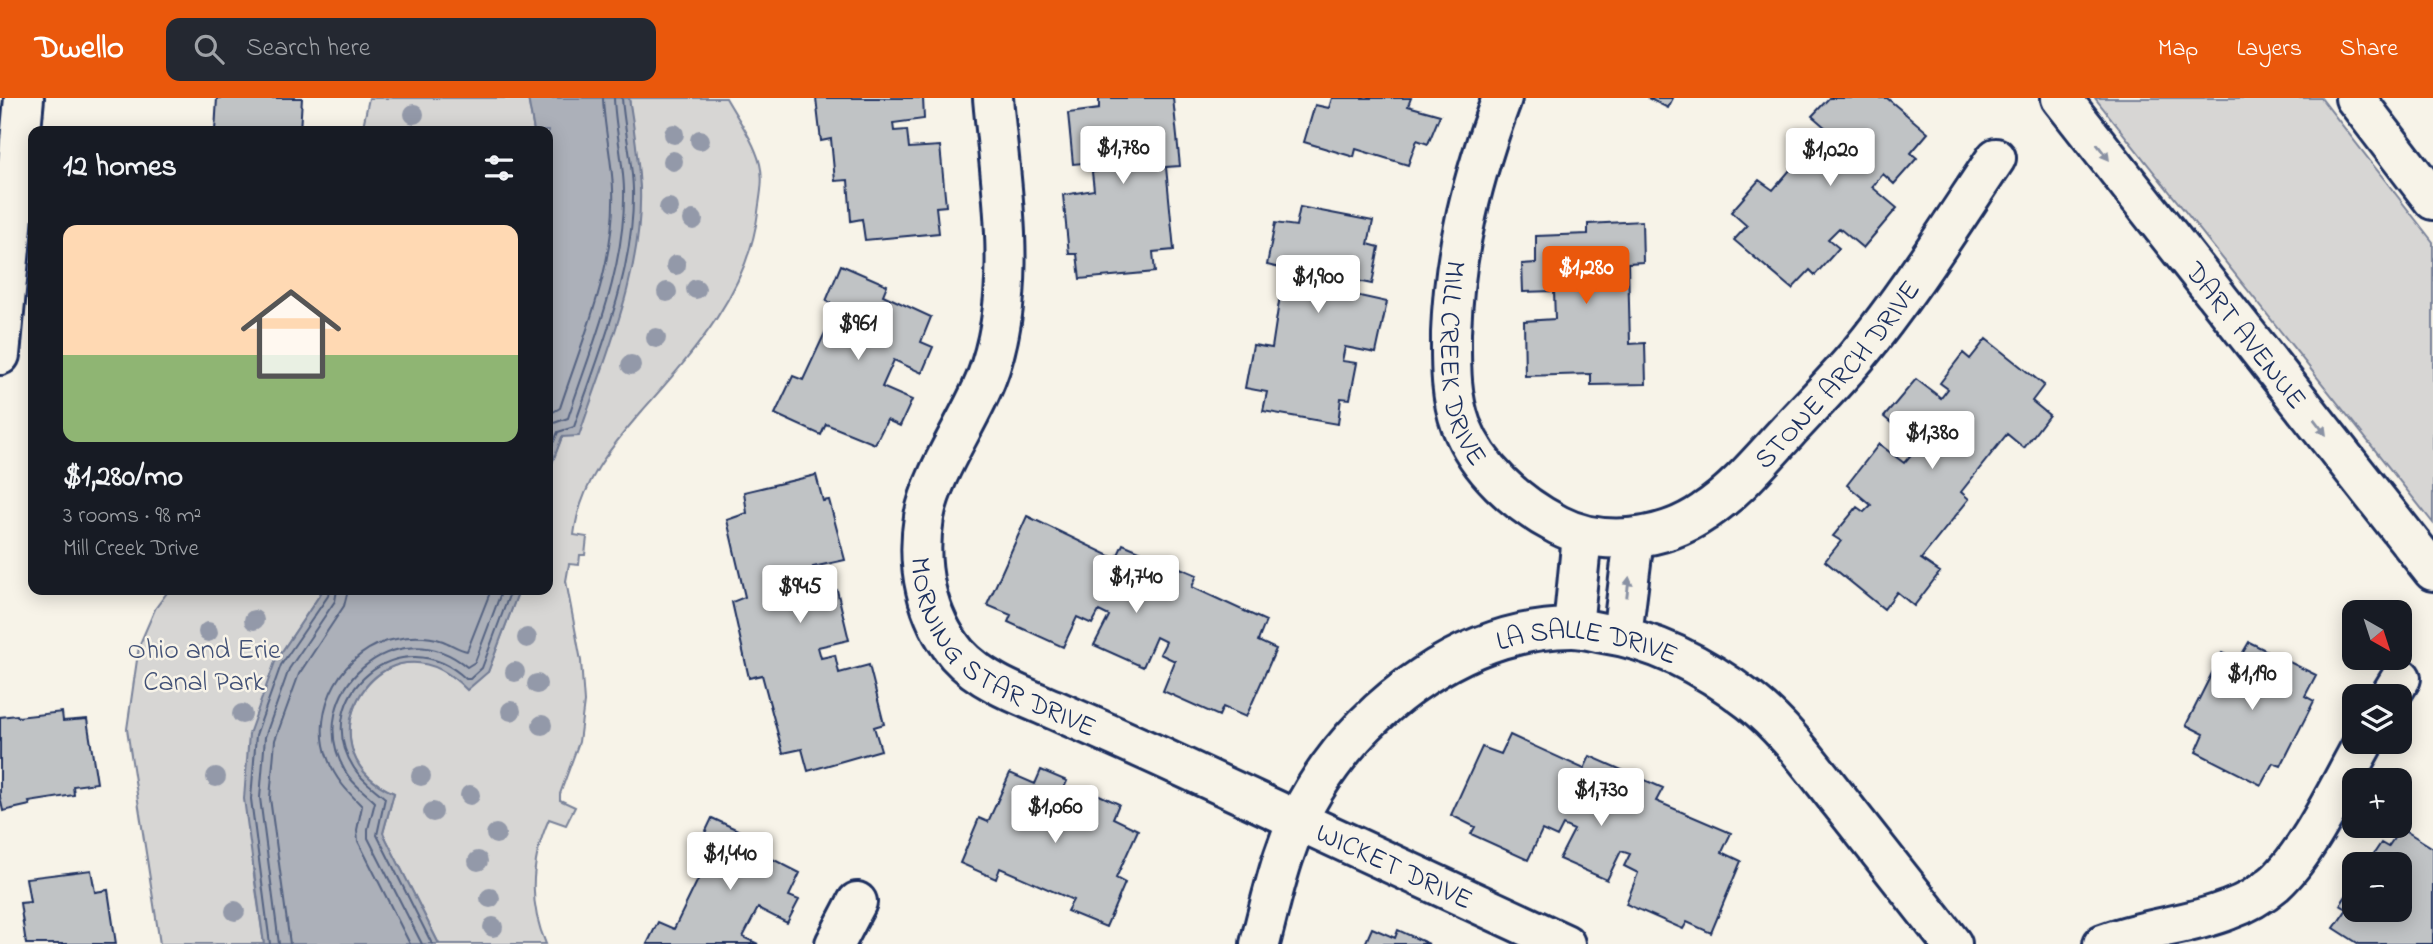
<!DOCTYPE html>
<meta charset="utf-8">
<style>
:root{--surface:#171b24;--page:#242831;--text:#f1f3f6;--muted:#9ea1a6;--line:#363941;--accent:#ea580c}
body{margin:0;font-family:"Indie Flower",sans-serif;background:var(--page);color:var(--text);height:100vh;display:flex;flex-direction:column;font-size:26px;white-space:nowrap}
*{box-sizing:border-box;margin:0}
p{font-size:23px;color:var(--muted)}
.icon{flex:none;width:38px;height:38px;fill:none;stroke:currentColor;stroke-width:2;stroke-linecap:round;stroke-linejoin:round}
.map{position:relative;flex:1;overflow:hidden}
.sheet{position:absolute;left:28px;top:28px;width:525px;height:469px;display:flex;flex-direction:column;background:var(--surface);border-radius:14px;box-shadow:0 4px 18px #0003}
.sheet>*{flex:none}
.needle{width:46px;rotate:141deg}
.fabs{position:absolute;left:2342px;top:502px;display:grid;gap:14px}
.fabs a{display:grid;place-items:center;width:70px;height:70px;border-radius:14px;background:var(--surface);box-shadow:0 4px 18px #0003;font-size:35px}
.price{position:absolute;translate:-50% -60px;padding:0 16px;border-radius:7px;background:#fff;color:#222;font-size:23px;line-height:46px;filter:drop-shadow(0 2px 4px #0008)}
.price::after{content:'';position:absolute;left:50%;top:42px;width:21px;height:16px;margin-left:-10px;background:inherit;clip-path:polygon(0 0,100% 0,50% 100%)}
.price.selected{background:var(--accent);color:#fff}
ul{padding:0;list-style:none}
li{display:grid;align-content:center;gap:14px;height:371px;padding:0 35px}
li+li{border-top:2px solid var(--line)}
li span{display:grid;place-items:center;height:217px;border-radius:14px;color:#555}
li>.icon{margin-inline-start:auto}
span .icon{width:126px;height:126px;fill:#fffc;stroke-width:1}
li b{font-size:30px}
h2{display:flex;justify-content:space-between;align-items:center;height:84px;padding:0 35px;font-size:30px}
header{display:flex;align-items:center;gap:42px;box-sizing:border-box;height:98px;padding:0 35px;background:var(--accent);color:#fff}
header strong{font-size:33px}
nav{display:flex;gap:38px;margin-inline-start:auto;font-size:24px}
.search{width:490px;height:63px;background:var(--page);display:flex;align-items:center;gap:18px;box-sizing:border-box;padding:0 24px;border-radius:14px;color:var(--muted);font-size:26px}
.map>svg:first-child{display:block}
.green{fill:#d7d6d4;stroke:#798299;stroke-width:2}
.water{fill:#acb0b9;stroke:#727c95;stroke-width:2}
.lines{fill:none;stroke-linecap:round;stroke-linejoin:round}
.shore{stroke:#556382;stroke-width:2}
.building{fill:#c0c3c5;stroke:#1b2f5e;stroke-width:2}
.minor-casing{stroke:#1b2f5e;stroke-width:44}
.secondary-casing{stroke:#1b2f5e;stroke-width:44}
.motorway-casing{stroke:#1b2f5e;stroke-width:44}
.minor{stroke:#f7f3e8;stroke-width:38}
.secondary{stroke:#f7f3e8;stroke-width:38}
.motorway{stroke:#f7f3e8;stroke-width:38}
.tree{fill:#9399a9}
.oneway{fill:#8991a3}
.labels{text-anchor:middle;stroke-width:5;stroke-linejoin:round;paint-order:stroke}
.street-label{font-size:28px;fill:#1b2f5e;stroke:#f7f3e8}
.park-label{font-size:28px;fill:#415076;stroke:#f7f3e8}
</style>
<header>
<strong>Dwello</strong>
<div class="search"><svg class="icon" aria-label="search" viewBox="0 0 24 24"><circle cx="10" cy="10" r="6"/><path d="M15 15l6 6"/></svg>Search here</div>
<nav><a>Map</a><a>Layers</a><a>Share</a></nav>
</header>
<div class="map">
<svg width="2433" height="846" viewBox="0 0 2433 846">
<rect width="100%" height="100%" fill="#f7f3e8"/>
<filter id="ink" filterUnits="userSpaceOnUse"><feTurbulence type="fractalNoise" baseFrequency=".0143" numOctaves="2"/><feDisplacementMap in="SourceGraphic" scale="14" xChannelSelector="R" yChannelSelector="G"/><feConvolveMatrix kernelMatrix="1 2 1 2 8 2 1 2 1" color-interpolation-filters="sRGB"/></filter>
<g filter="url(#ink)">
<path class="green" d="M369,0H528L534,33H362Z
M629,0H726C738,21 754,43 760,66C764,82 760,98 758,114C749,193 693,255 642,313C610,350 580,386 574,437L587,439L585,457H580L579,467L569,466L566,483L581,563L584,604L579,644L560,696V702L575,709L566,727L549,721C531,762 528,805 546,846H439L383,735L394,695C295,651 382,515 458,583L488,574L519,492H548V376L562,338L640,91Z
M2095,0H2321L2433,144V425Z
M169,492H323L275,564L253,771L264,846H160L127,631L139,548L155,511Z"/>
<path class="water" d="M528,0H629C634,29 638,60 640,90C643,175 605,259 579,338L562,339L548,376V33H534Z
M323,492H519L488,574L467,592C383,504 294,653 394,695L383,735L439,846H264L244,701L249,636L275,564Z"/>
<g class="lines">
<path class="shore" d="M548,317L560,310C583,240 616,166 613,91C612,61 604,30 603,0
M548,333L554,325L568,320C592,247 626,170 624,91C623,61 615,30 614,0
M548,357L558,334L574,329C600,253 635,172 633,91C632,60 624,30 622,0
M270,846L251,701L256,637L281,567L328,498L329,492
M279,846L260,700L265,639L289,571L335,503L337,492
M290,846L270,700L275,642L299,576L344,508L348,492
M410,846L358,743L357,732L362,708C348,694 335,681 328,661C309,612 343,550 396,541C411,538 428,538 443,543C451,546 459,552 467,553L491,492
M422,846L368,740V731L375,704C365,694 352,686 345,673C300,595 397,510 467,569L475,564L502,492
M432,846L377,737L385,700C374,690 362,683 354,670C308,598 402,520 466,581H470L482,570L511,492"/>
</g>
<path class="building" d="M217,0H302L300,33H215Z
M816,0H923L924,21L893,25L894,33L907,32L909,50L940,48L946,108L936,109L939,135L865,142L862,121L851,123L848,82L835,83L831,41L821,43Z
M1099,0H1173L1180,68L1166,69L1174,152L1153,154L1155,174L1080,181L1077,156H1069L1063,97L1094,92L1092,74L1106,72L1105,63L1073,66L1068,15L1099,11Z
M1332,0H1411L1408,8L1440,17L1428,46L1417,42L1408,67L1356,51L1354,59L1304,44L1315,7L1329,10Z
M1648,0H1673L1668,10Z
M1829,0H1887L1928,35L1911,55L1917,60L1894,86L1883,76L1872,89L1897,110L1863,150L1839,130L1828,141L1839,150L1815,177L1810,172L1792,191L1734,142L1747,128L1731,114L1759,82L1773,92L1826,30L1812,18Z
M1300,109L1373,123L1368,146L1379,149L1372,186L1357,183L1355,197L1387,204L1376,255L1345,249L1342,263L1357,265L1350,301L1341,300L1338,326L1263,313L1267,294L1245,290L1253,247L1272,250L1284,171L1267,167L1275,125L1296,128Z
M1642,123L1643,164L1628,165L1630,246L1645,245L1646,286L1591,287V276L1525,278L1524,223L1555,221L1554,193L1523,194L1522,166L1536,165V138L1588,136V126Z
M841,167L887,187L883,197L931,219L921,244L933,249L922,275L894,262L882,289L912,302L900,328L887,322L875,346L826,326L821,337L775,316L793,278L803,282L837,209L826,203Z
M1986,241L2044,287L2032,303L2049,317L2024,350L2007,336L1961,394L1969,401L1921,461L1940,474L1914,508L1897,494L1884,511L1825,463L1841,443L1833,438L1857,409L1864,414L1871,407L1847,387L1879,346L1904,365L1910,358L1900,351L1909,340L1884,319L1916,281L1941,300L1948,291L1940,285L1963,255L1970,261Z
M816,377L823,403L829,402L845,462L813,469L818,485L803,488L806,499L837,492L849,542L818,549L821,560L835,557L839,575L869,567L884,626L874,629L881,652L808,673L802,651L783,655L762,577L749,580L732,504L745,499L727,422L747,415L744,394Z
M1027,418L1116,461L1123,446L1197,477L1192,489L1266,523L1258,543L1276,551L1246,619L1223,609L1219,618L1163,593L1175,563L1160,556L1166,544L1156,539L1143,569L1094,547L1109,518L1099,513L1092,526L1077,519L1063,549L1008,524L1011,517L987,507Z
M2249,544L2316,577L2305,598L2314,603L2281,668L2273,665L2261,687L2196,654L2204,636L2186,627L2222,555L2238,563Z
M62,614L63,623L87,621L97,685L73,688L74,697L29,704L30,707L3,713L0,699V619L17,617L18,619Z
M1510,637L1584,671L1590,658L1663,690L1656,703L1731,735L1722,754L1741,763L1711,835L1687,824L1683,831L1626,806L1638,775L1624,768L1630,756L1621,753L1607,782L1559,761L1574,732L1563,727L1557,739L1542,732L1528,762L1471,736L1475,729L1451,717L1482,649L1501,656Z
M1041,672L1067,683L1054,713L1079,724L1093,694L1119,706L1113,720L1138,732L1116,780L1125,785L1106,829L1067,813L1073,802L1000,770L996,781L960,765L979,720L988,724L1010,675L1035,686Z
M712,720L753,739L749,749L800,775L789,798L799,802L787,825L758,810L743,839L758,846H647L658,824L674,831L708,761L695,756Z
M2401,730L2433,750V846H2359L2334,830L2347,811L2340,807L2354,786V812H2399V766H2367L2381,745L2388,749Z
M91,772L95,794L108,792L116,846H26L20,805L30,804L26,780Z
M1372,830L1395,840L1398,832L1429,846H1365Z"/>
<g class="lines">
<g class="minor-casing">
<g id="minor">
<path id="s1" d="M993,0C1001,92 1020,193 986,281C969,324 932,375 924,419C916,467 926,518 957,556C982,584 1022,598 1055,612C1091,628 1128,644 1165,661C1299,722 1432,784 1565,846"/>
<path id="s2" d="M1502,0C1473,78 1454,151 1451,235C1451,265 1450,297 1461,327C1478,371 1517,406 1558,427C1602,450 1664,442 1704,414C1736,393 1761,362 1787,334C1810,309 1835,284 1857,258C1908,196 1951,127 1996,60"/>
<path d="M0,257L24,0"/>
<path d="M1573,530L1582,437"/>
<path d="M1622,538L1634,440"/>
<path d="M2390,598L2401,580"/>
<path d="M835,846L857,804"/>
<path id="s3" d="M1260,846C1273,794 1285,738 1314,692C1368,605 1465,531 1572,530C1582,530 1593,533 1603,535C1658,543 1706,569 1750,603C1785,630 1813,670 1841,705C1878,752 1915,799 1952,846"/>
<path d="M2103,846C2143,830 2188,828 2228,812C2245,806 2261,797 2275,785C2309,754 2340,686 2364,644"/>
</g>
</g>
<g class="secondary-casing">
<g id="secondary">
<path id="s4" d="M2061,0L2433,473"/>
</g>
</g>
<g class="motorway-casing">
<path id="motorway" d="M2355,0L2433,102"/>
</g>
<use href="#minor" class="minor"/>
<use href="#secondary" class="secondary"/>
<use href="#motorway" class="motorway"/>
</g>
<g class="tree">
<circle cx="414" cy="16" r="10"/>
<circle cx="674" cy="36" r="10"/>
<circle cx="700" cy="42" r="10"/>
<circle cx="673" cy="63" r="10"/>
<circle cx="669" cy="110" r="10"/>
<circle cx="693" cy="122" r="10"/>
<circle cx="676" cy="167" r="10"/>
<circle cx="696" cy="191" r="10"/>
<circle cx="667" cy="194" r="10"/>
<circle cx="656" cy="240" r="10"/>
<circle cx="631" cy="267" r="10"/>
<circle cx="254" cy="522" r="10"/>
<circle cx="208" cy="534" r="10"/>
<circle cx="527" cy="540" r="10"/>
<circle cx="515" cy="574" r="10"/>
<circle cx="537" cy="586" r="10"/>
<circle cx="511" cy="613" r="10"/>
<circle cx="242" cy="616" r="10"/>
<circle cx="542" cy="627" r="10"/>
<circle cx="421" cy="678" r="10"/>
<circle cx="216" cy="679" r="10"/>
<circle cx="470" cy="697" r="10"/>
<circle cx="433" cy="714" r="10"/>
<circle cx="496" cy="736" r="10"/>
<circle cx="478" cy="763" r="10"/>
<circle cx="490" cy="800" r="10"/>
<circle cx="235" cy="813" r="10"/>
<circle cx="493" cy="829" r="10"/>
</g>
<defs><path id="oneway-solid" d="M-6-.8H1V-3.2L6.5 0L1 3.2V.8H-6Z" transform="scale(1.75)"/></defs>
<g class="oneway">
<use href="#oneway-solid" transform="translate(2103 54) rotate(52)"/>
<use href="#oneway-solid" transform="translate(2320 329) rotate(52)"/>
<use href="#oneway-solid" transform="translate(1628 489) rotate(-83)"/>
</g>
</g>
<g class="labels">
<g class="street-label">
<text dy="10" stroke="none"><textPath href="#s4" startOffset="301">DART AVENUE</textPath></text>
<text dy="10" stroke="none"><textPath href="#s2" startOffset="273">MILL CREEK DRIVE</textPath></text>
<text dy="10" stroke="none"><textPath href="#s2" startOffset="822">STONE ARCH DRIVE</textPath></text>
<text dy="10" stroke="none"><textPath href="#s1" startOffset="607">MORNING STAR DRIVE</textPath></text>
<text dy="10" stroke="none"><textPath href="#s3" startOffset="497">LA SALLE DRIVE</textPath></text>
<text dy="10" stroke="none"><textPath href="#s1" startOffset="1068">WICKET DRIVE</textPath></text>
</g>
<g class="park-label">
<text x="204" y="560">Ohio and Erie<tspan x="204" dy="32">Canal Park</tspan></text>
</g>
</g>
</svg>
<div class="fabs">
<a><svg class="needle" viewBox="-14 -14 28 28"><path d="M0-13l5 13h-10z" fill="#e53935"/><path d="M0 13l5-13h-10z" fill="#9ea1a6"/></svg></a>
<a><svg class="icon" aria-label="layers" viewBox="0 0 24 24"><path d="M12 4l9 5-9 5-9-5zM3 14l9 5 9-5"/></svg></a>
<a>+</a>
<a>−</a>
</div>
<b class="price" style="left:1123px;top:88px">$1,780</b>
<b class="price" style="left:1830px;top:90px">$1,020</b>
<b class="price selected" style="left:1586px;top:208px">$1,280</b>
<b class="price" style="left:1318px;top:217px">$1,900</b>
<b class="price" style="left:858px;top:264px">$961</b>
<b class="price" style="left:1932px;top:373px">$1,380</b>
<b class="price" style="left:1136px;top:517px">$1,740</b>
<b class="price" style="left:800px;top:527px">$945</b>
<b class="price" style="left:2252px;top:614px">$1,190</b>
<b class="price" style="left:1601px;top:730px">$1,730</b>
<b class="price" style="left:1055px;top:747px">$1,060</b>
<b class="price" style="left:730px;top:794px">$1,440</b>
<section class="sheet">
<h2>12 homes<svg class="icon" aria-label="filters" viewBox="0 0 24 24"><path d="M4 7h16M4 17h16"/><circle cx="9" cy="7" r="2"/><circle cx="15" cy="17" r="2"/></svg></h2>
<ul>
<li><span style="background:linear-gradient(#ffd9b3 60%,#8fb573 0)"><svg class="icon" aria-label="home" viewBox="0 0 24 24"><path d="M3 11l9-7 9 7M6 9v11h12V9"/></svg></span><div><b>$1,280/mo</b><p>3 rooms · 98 m²</p><p>Mill Creek Drive</p></div></li>
</ul>
</section>
</div>
